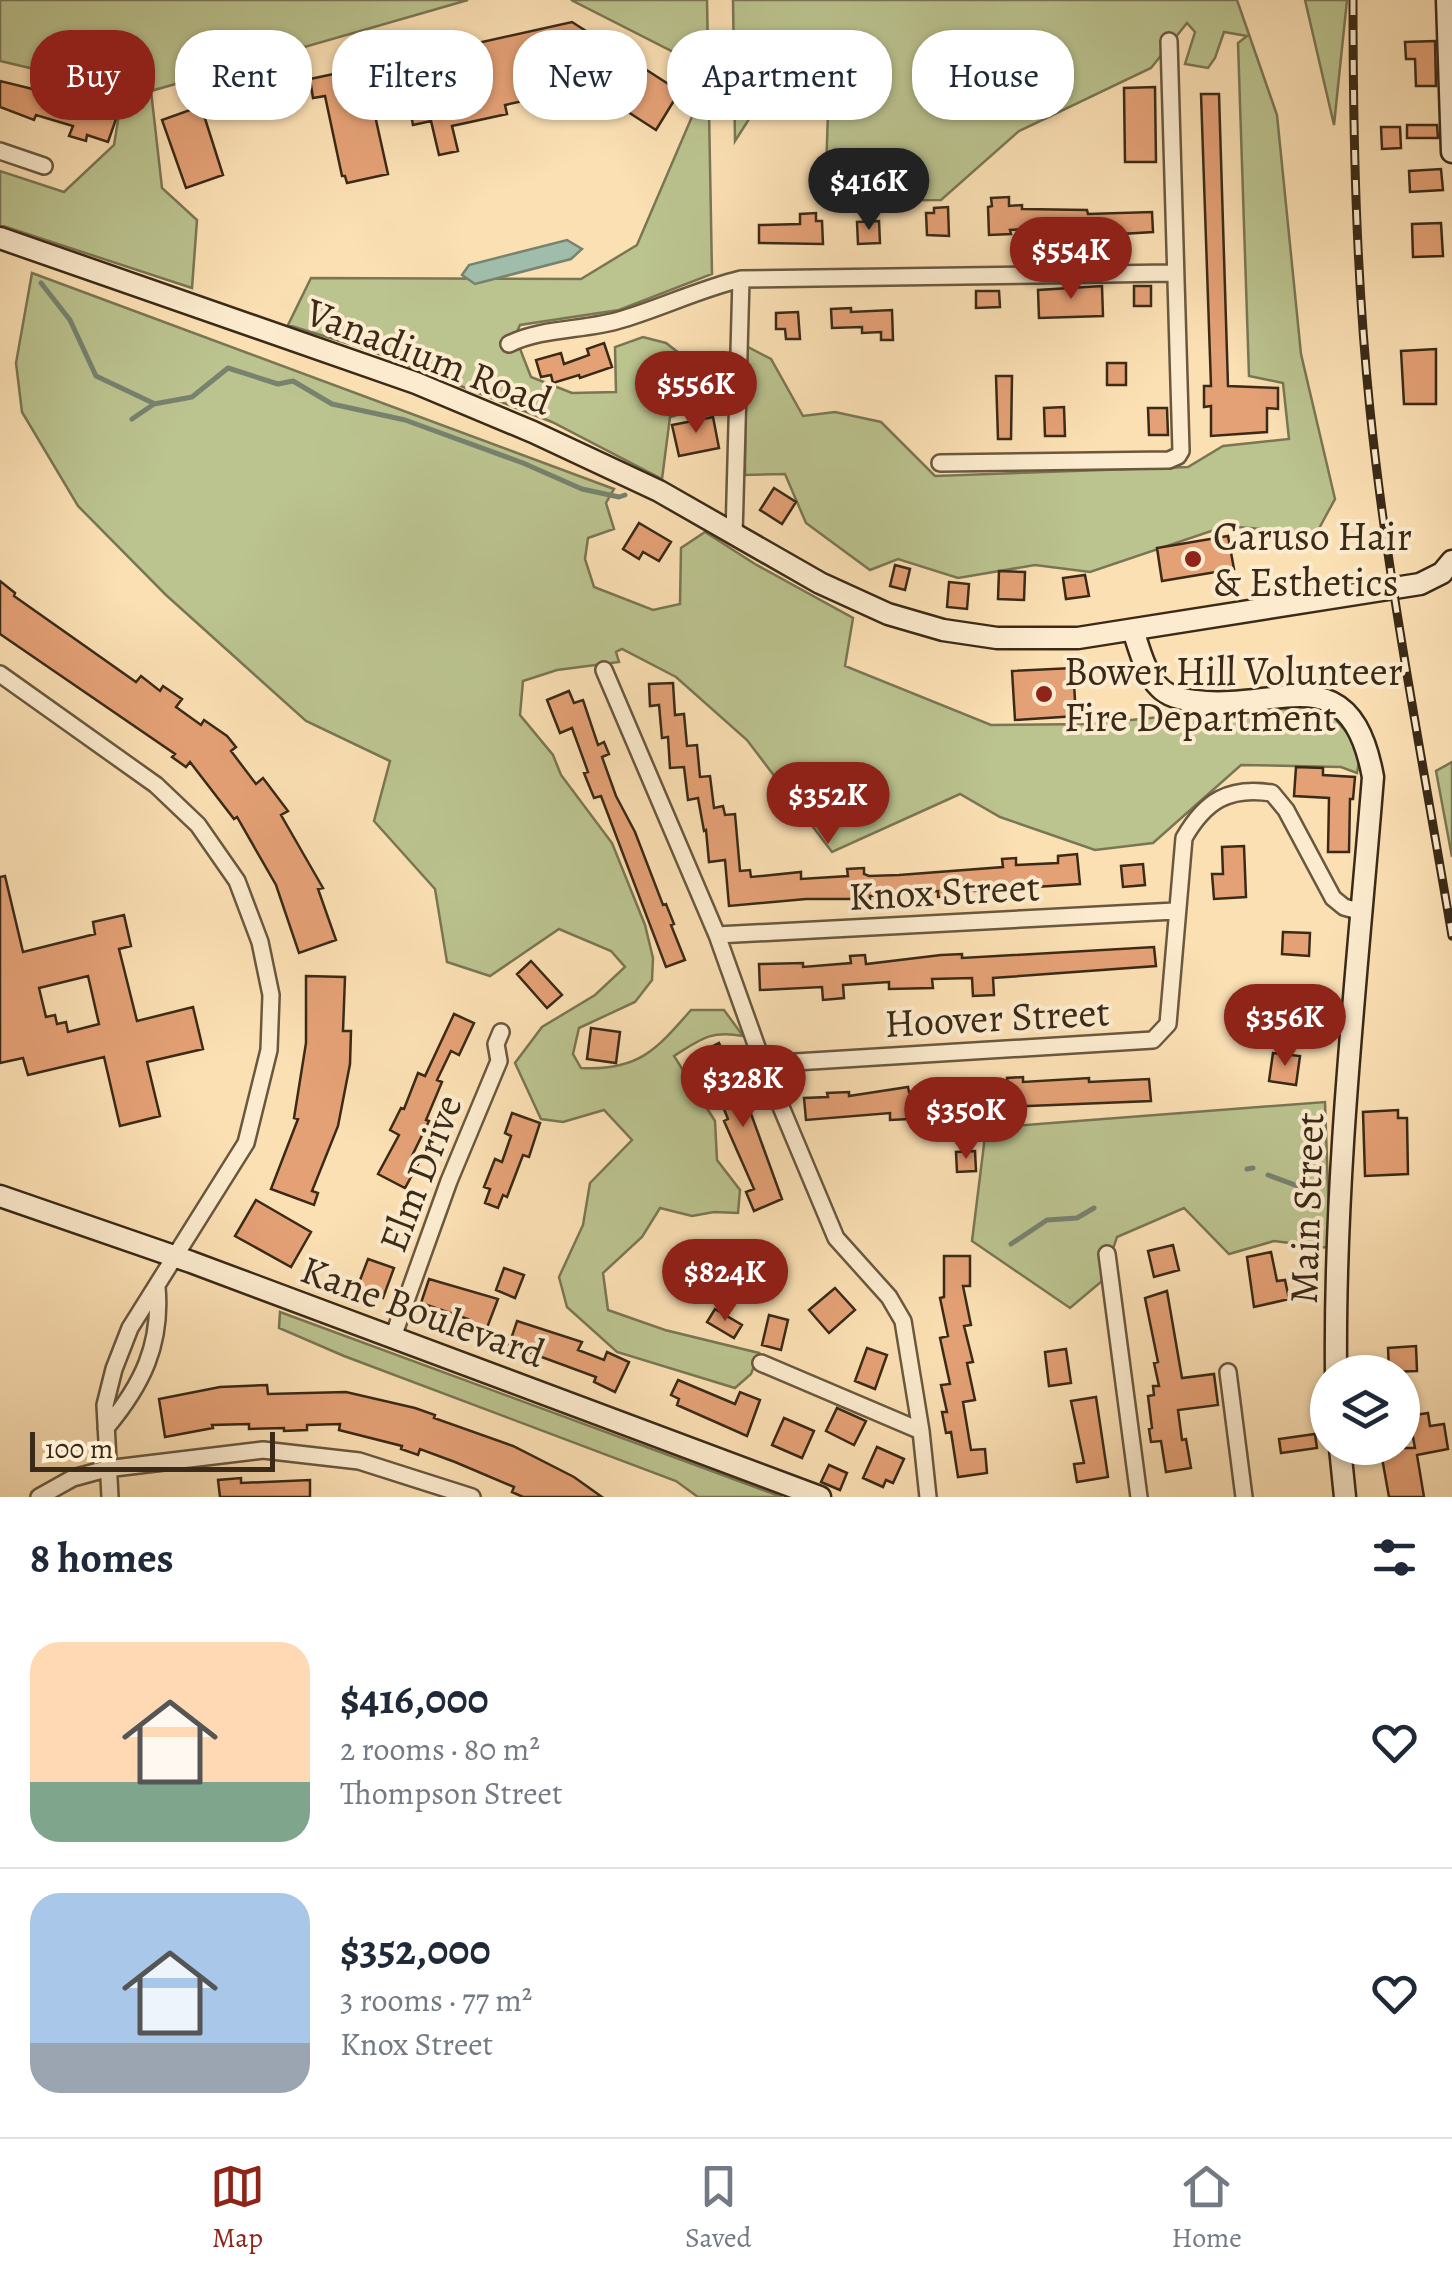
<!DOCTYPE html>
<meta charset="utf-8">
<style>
:root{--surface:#fff;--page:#f6f6f7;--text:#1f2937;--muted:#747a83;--line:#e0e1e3;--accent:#8f2418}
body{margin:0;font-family:Alegreya,serif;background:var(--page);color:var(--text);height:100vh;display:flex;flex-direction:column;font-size:38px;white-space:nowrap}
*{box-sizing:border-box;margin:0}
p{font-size:32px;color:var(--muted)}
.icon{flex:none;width:55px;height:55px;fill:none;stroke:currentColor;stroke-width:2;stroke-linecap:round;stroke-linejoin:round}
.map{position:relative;height:1497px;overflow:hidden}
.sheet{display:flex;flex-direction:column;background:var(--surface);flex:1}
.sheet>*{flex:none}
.guide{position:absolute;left:30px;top:30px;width:1392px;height:90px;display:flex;gap:20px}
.tools{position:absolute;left:1310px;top:1355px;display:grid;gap:20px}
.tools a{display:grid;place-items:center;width:110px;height:110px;border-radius:50%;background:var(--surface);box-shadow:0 2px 8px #0004;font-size:50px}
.scale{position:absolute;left:30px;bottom:25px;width:245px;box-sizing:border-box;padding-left:10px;border:5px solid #3a2a17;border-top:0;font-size:28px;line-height:35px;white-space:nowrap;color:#3a2a17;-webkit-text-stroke:8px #fcebce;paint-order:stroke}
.price{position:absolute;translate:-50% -85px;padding:0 22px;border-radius:35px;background:var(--accent);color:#fff;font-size:32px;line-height:65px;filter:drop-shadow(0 2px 5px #0008)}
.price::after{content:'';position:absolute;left:50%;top:60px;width:30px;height:22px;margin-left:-15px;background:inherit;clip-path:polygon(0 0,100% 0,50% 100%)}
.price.current{background:#222;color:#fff}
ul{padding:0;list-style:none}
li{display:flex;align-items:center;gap:30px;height:250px;padding:0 30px}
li+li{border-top:2px solid var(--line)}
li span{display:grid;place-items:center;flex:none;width:280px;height:200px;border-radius:30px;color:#555}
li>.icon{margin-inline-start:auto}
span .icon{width:120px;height:120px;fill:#fffc;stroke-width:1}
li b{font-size:42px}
h2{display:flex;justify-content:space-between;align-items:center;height:120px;padding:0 30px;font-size:42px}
.chip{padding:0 35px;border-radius:40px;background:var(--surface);box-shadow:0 2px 8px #0004;font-size:35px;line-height:90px}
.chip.current{background:var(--accent);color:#fff}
.tab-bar{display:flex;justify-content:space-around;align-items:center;height:140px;border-top:2px solid var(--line);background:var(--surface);font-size:28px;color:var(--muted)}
.tab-bar a{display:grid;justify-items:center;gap:5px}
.tab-bar .current{color:var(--accent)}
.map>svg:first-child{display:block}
.green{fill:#bbc38f;stroke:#7a7653;stroke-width:2.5}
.water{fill:#9fbdaa;stroke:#77826f;stroke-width:2.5}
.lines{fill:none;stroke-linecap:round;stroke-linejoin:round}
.stream{stroke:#77826f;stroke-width:5}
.building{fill:#e5a176;stroke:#3a2a17;stroke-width:2.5;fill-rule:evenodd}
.street-casing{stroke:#6a583e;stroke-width:20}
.secondary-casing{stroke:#3a2a17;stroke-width:25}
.street{stroke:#fcebce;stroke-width:15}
.secondary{stroke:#fcebce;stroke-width:20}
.rail-casing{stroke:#3a2a17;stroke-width:9}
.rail{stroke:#fcebce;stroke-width:5;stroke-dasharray:15;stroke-linecap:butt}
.poi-dot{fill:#8f2418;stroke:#fcebce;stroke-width:4}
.labels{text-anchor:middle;stroke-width:8;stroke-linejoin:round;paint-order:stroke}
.street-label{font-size:40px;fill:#3a2a17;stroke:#fcebce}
.poi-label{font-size:40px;fill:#3a2a17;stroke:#fcebce;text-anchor:start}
</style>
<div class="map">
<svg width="1452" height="1497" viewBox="0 0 1452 1497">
<rect width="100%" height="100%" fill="#fbe0b4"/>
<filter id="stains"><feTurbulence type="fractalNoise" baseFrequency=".002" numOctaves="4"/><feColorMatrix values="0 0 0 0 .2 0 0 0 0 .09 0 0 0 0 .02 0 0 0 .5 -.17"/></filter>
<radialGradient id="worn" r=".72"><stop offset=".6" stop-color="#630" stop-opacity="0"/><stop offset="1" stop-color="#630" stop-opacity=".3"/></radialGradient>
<path class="green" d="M0,0H468L151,91L162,188L197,220L192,288L0,225V171L64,192L114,145L123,90L0,61Z
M571,0H707L712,274L619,310L520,325L515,336L531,377L572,393L616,392L615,347L643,337L666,343L719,384L716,404L670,417L662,479L552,422L369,350L288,325L311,278L581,279L637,245L700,98L683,57Z
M733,0H1237L1277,115L1301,354L1335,499L1316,534L1226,526L1090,572L1035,565L958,578L898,559L870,570L806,523L785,474L745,475L746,346L771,359L803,416L835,412L881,422L935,476L1188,467L1223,446L1289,439L1283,383L1249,376L1238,43L1247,36L1224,32L1215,58L1208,68L1185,64L1195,32L1187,23L1151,68L1019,131L941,200L825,201L828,112L765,94L735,141Z
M1305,0H1347L1334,125Z
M32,273L614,489L606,503L614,529L588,538L585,559L594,587L653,610L680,604L681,548L705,532L755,564L853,618L845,666L991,725L1090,724L1262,707L1331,714L1361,749L1357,773L1341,767L1241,765L1153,843L1095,850L1000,817L960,794L832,852L747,740L676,677L622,649L616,652L619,662L557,670L523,681L520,715L553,755L561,775L612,843L645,925L653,958L652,980L635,1002L579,1028L573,1054L581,1068C638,1071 656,1050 691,1010H724L743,1036C710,1030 701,1039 674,1056L715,1121L717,1160L740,1190L738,1213L714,1212L692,1216L660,1208L642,1237L603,1273L608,1310L665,1330L759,1353L751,1374L735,1388L617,1352L567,1307L559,1277L583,1225L590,1183L632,1140L604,1110L563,1122L541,1119L515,1063L542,1027L595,995L625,967L611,951L559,929L490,976L447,962L435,889L374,821L390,761L306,721L166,595L78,506L22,412L16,363Z
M1452,762V857L1436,771Z
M1325,1102L1330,1248L1274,1241L1229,1254L1184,1208L1117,1237L1102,1281L1070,1308L972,1241L986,1128Z
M280,1312L782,1497H698L676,1481L344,1356L279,1328Z"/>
<path class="water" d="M567,240L582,249L571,259L475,284L462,275L469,265Z"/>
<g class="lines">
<path class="stream" d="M41,283L70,320L96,376L153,403
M132,419L154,404L192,397L228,368L278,384L293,381L332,404L405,420L523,463L582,489L619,497L625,495
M1247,1169L1253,1168
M1268,1175L1314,1192
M1011,1244L1047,1220L1077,1218L1094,1208"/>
</g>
<path class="building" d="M572,22L673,87L672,90L678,94L656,130L563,70L532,77L537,98L505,105L507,114L452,126L458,151L439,155L431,121L413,125L409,104L374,111L388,174L347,183L345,176H342L325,96L313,98L310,79L400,60L398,54L411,52L419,42L429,40L439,46L450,44L451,49Z
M1435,41L1436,86H1416L1415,59H1406L1405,42Z
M0,81L65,97L64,101L116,119L108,142L87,135L86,141L69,136L73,126L36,115L34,120L0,107Z
M1155,87L1156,162H1125L1124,88Z
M1201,94H1219L1228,386L1278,388V409L1267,408V432L1211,436V406L1204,407V386H1211Z
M201,106L223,175L186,188L162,120Z
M1407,125H1437L1438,138H1407Z
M1381,127H1400L1401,148L1382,149Z
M1441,169L1443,190L1410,192L1409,171Z
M1009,197V206L1022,205V209L1087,210L1088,214L1152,212L1153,232L1041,239V228L1010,230L1011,234L989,235L988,207L992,206L991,198Z
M948,207L949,236L927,235L926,213H934V208Z
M816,213V221H822L823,244L759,243V225L800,224V214Z
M879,221L880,243L858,244L857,222Z
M1441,223L1443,256L1413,257L1412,224Z
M1102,286L1103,316L1039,318L1038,290Z
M1134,286H1151V306H1134Z
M976,291H999L1000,307L976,308Z
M851,308V312L892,310L893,340H881V332L862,333V327L832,328L831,309Z
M798,312L800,339H786L785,329H776V313Z
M604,343L612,367L580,378L579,375L553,383L551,375L541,377L536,360L561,353L564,364L589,355L587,349Z
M1436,349V404H1404L1401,351Z
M1107,363H1126V385H1107Z
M996,376H1012L1011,439H998Z
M1064,407L1065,436H1045L1044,408Z
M1148,408H1167L1168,435H1149Z
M713,417L719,448L679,456L672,425Z
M774,488L796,502L782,524L760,510Z
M639,523L671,542L659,561L643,552L639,559L623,549Z
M1228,536L1234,569L1162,581L1157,548Z
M895,565L910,569L905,590L890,586Z
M999,571L1025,572L1024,600L998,599Z
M1085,575L1089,596L1066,599L1063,578Z
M0,581L15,593L14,596L136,682L141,676L160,691L163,686L182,699L176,707L201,725L204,720L227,736L236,747L231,751L256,784L263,778L288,811L281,815L323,888L318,889L336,940L299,953L276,885L237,817L234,819L190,762L186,767L172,757L175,754L0,634Z
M949,582L969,584L967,609L947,607Z
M1073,668L1076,716L1015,720L1012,671Z
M673,683L675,715L684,714L687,746L697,745L700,777L710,776L714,808L723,806L725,815L735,814L740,871L750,870L751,877L801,872V879L848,876L847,869L864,868V874L869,876L899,875L1003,867L1002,859L1016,858V865L1058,863V856L1077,854L1080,884L959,892L960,896L938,897V891L870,896V899H806L729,906L725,860L709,862L706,830L704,831L698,798L688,800L684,767L670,768L668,737L662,738L659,705L650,706L649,684Z
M569,691L574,703L583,700L598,745L604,742L609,754L602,757L616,796L635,832L663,905L666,904L674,924L671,925L685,960L666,967L601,796L594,798L584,773L588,772L572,728L560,733L547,700Z
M1296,767L1323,768V775L1355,777L1353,799H1350L1349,852H1328L1329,798L1294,796Z
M1244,846L1246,897L1214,899L1212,874H1223L1222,847Z
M1143,864L1145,885L1123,887L1121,866Z
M5,876L23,952L95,934L93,922L124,915L131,946L119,949L137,1021L193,1007L203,1049L147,1062L160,1116L120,1126L104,1057L28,1075L23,1058L0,1063V877ZM88,976L99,1024L68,1032L66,1022L57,1024L55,1015L46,1017L39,988Z
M1283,932L1310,933L1309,956L1282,954Z
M1154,947L1156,966L993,978L994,995L973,996L972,978L932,979L933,988L889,989V982L843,985L844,998L823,1000L822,987L760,990L759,964L803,963V967L851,963L850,956L865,955L866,964L941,955L962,954V958Z
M531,961L562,995L547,1008L517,974Z
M306,976L345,977L343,1031H351L350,1064L338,1126L312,1191L318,1193L314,1205L271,1189L298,1119L294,1118L306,1043Z
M454,1014L474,1023L459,1055L451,1051L437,1080L442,1082L426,1120L429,1121L410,1160L418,1164L405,1188L378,1174L399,1135L390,1130L401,1108L404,1109L418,1073L425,1076Z
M591,1028L620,1032L616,1063L587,1059Z
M719,1043L746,1100L782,1199L754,1211L746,1192L754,1189L724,1121L728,1119L715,1087L718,1086L701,1052Z
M1273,1053L1300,1056L1296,1085L1269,1081Z
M1023,1077V1082L1089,1078V1082L1149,1079L1151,1101L979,1108L938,1111V1114L910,1119L890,1120V1113L806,1120L804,1098L828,1097L827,1093L849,1092V1096L908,1087L909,1092L968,1088L1008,1085L1007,1078Z
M1398,1110V1118H1407L1408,1174L1365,1176L1363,1112Z
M512,1113L540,1123L529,1157L523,1155L507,1197L503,1195L498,1208L485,1203L490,1189L484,1187L495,1159L502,1162L511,1136L505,1133Z
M975,1151L976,1171L957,1172L956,1152Z
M256,1200L311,1232L291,1267L235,1236Z
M1173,1245L1179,1270L1154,1277L1148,1251Z
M1271,1252L1277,1281L1285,1280L1289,1299L1254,1307L1247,1257Z
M944,1256H970V1286H963L971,1325L964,1326L973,1362L967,1363L975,1400L963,1402L971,1450L985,1449L987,1473L958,1477L951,1432L946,1433L942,1412H947L941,1385L950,1384L940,1338L948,1336L940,1298L944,1297Z
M368,1259L394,1268L383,1298L357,1288Z
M504,1268L524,1275L515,1298L496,1290Z
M429,1279L498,1299L485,1333L465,1326L468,1319L421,1303Z
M835,1288L855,1310L829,1333L809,1310Z
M1167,1291L1182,1378L1214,1374L1218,1405L1178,1410L1182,1440L1186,1439L1191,1468L1166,1472L1161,1441L1151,1442L1149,1429L1152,1428L1148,1396L1154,1395L1153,1386H1159L1154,1363L1158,1362L1145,1298Z
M715,1309L742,1325L734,1338L707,1322Z
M769,1315L788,1320L781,1350L762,1345Z
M517,1321L582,1342L578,1350L604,1360L607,1352L629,1362L615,1392L594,1382L596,1377L509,1345Z
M1416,1346L1417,1371L1389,1372L1388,1348Z
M867,1348L887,1355L875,1389L855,1381Z
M1066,1349L1071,1383L1049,1386L1045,1352Z
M678,1380L735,1404L740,1392L760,1400L747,1436L677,1405L679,1399L671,1395Z
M267,1385L268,1394L346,1392L415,1408L435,1415L434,1418L513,1446L574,1477L602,1497H523L512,1492L514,1487L455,1462L420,1449L418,1455L401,1449L402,1446L339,1430L340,1424L307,1425V1430L284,1431V1428L249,1429V1424L212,1425L213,1428L165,1437L159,1399L220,1387Z
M1096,1397L1108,1477L1077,1482L1074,1464L1084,1463L1071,1401Z
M837,1408L866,1421L854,1445L826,1431Z
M1428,1413L1430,1426L1444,1424L1448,1449L1417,1455L1424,1497H1389L1382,1458L1367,1461L1365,1448H1415L1409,1416Z
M784,1418L814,1431L802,1458L772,1445Z
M1315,1434L1317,1448L1281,1453L1279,1439Z
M877,1447L904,1459L893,1483L886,1480L883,1487L863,1478Z
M829,1465L847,1473L840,1490L821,1482Z
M241,1478V1483L310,1480V1497H220L218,1480Z"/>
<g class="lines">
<g class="street-casing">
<path id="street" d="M0,151L44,166
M509,344C543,327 586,331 623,319C663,307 700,289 741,279L1173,273
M940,463L1169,460L1178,456L1181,451L1169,41
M734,535L741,279
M604,670L717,935L763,1064L836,1238L889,1297L903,1321L921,1431L928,1497
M0,674L156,785L198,825L237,881L260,942L271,995L269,1050L246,1143L130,1328L114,1369L105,1405L110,1497
M717,935L1175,911
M763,1064L1153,1040L1168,1024L1184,838C1205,801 1229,786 1272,793L1286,810L1333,898L1344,907L1362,912
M1107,1254L1139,1497
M393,1337L449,1181L499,1061L496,1044L501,1032
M761,1363L921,1431
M1228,1372L1244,1497
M106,1428C142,1385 162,1345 157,1287
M39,1497L73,1478L106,1469L263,1450L359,1461L472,1497"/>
</g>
<g class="secondary-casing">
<path id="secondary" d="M1447,0L1452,152
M0,238L416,383L533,432L659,491L820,583L888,614L943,630L997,638H1078L1420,584L1442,573L1452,561
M1133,630C1139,648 1145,673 1159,687C1168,697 1182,699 1195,701C1278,712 1350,652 1373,777C1357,975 1334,1173 1336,1372
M0,1196L191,1262L820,1497
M1340,1448L1345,1497"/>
</g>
<use href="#street" class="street"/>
<use href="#secondary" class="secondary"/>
<g class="rail-casing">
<path id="rail" d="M1353,0C1353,137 1356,274 1370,410C1388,586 1423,762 1452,936"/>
</g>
<use href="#rail" class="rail"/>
</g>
<g class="poi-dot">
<circle cx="1193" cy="559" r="10"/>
<circle cx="1044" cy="694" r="10"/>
</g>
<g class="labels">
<g class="street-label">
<text transform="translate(429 356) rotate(21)" y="14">Vanadium Road</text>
<text transform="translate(944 891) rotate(-3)" y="14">Knox Street</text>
<text transform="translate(997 1017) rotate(-3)" y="14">Hoover Street</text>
<text transform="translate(420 1173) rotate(-69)" y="14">Elm Drive</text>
<text transform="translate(1306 1208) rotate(-88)" y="14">Main Street</text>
<text transform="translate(423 1311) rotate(20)" y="14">Kane Boulevard</text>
</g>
<g class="poi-label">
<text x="1213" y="550">Caruso Hair<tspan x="1213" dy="46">&amp; Esthetics</tspan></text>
<text x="1064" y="685">Bower Hill Volunteer<tspan x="1064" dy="46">Fire Department</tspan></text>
</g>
</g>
<rect width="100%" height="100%" filter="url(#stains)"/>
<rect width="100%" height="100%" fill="url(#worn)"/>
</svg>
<div class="tools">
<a><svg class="icon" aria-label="layers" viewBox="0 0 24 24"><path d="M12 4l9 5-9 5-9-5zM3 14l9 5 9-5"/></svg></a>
</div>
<div class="scale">100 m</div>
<b class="price current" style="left:869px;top:233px">$416K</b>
<b class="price" style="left:1071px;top:302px">$554K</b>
<b class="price" style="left:696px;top:436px">$556K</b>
<b class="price" style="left:828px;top:847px">$352K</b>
<b class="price" style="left:1285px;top:1069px">$356K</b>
<b class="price" style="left:743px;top:1130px">$328K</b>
<b class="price" style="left:966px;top:1162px">$350K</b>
<b class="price" style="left:725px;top:1324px">$824K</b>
<div class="guide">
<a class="chip current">Buy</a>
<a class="chip">Rent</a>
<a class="chip">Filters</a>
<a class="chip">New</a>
<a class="chip">Apartment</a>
<a class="chip">House</a>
</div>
</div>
<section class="sheet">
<h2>8 homes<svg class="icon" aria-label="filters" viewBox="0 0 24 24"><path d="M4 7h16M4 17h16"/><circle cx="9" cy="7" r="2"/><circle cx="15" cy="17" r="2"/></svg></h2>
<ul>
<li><span style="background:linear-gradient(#ffd9b3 70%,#7fa58c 0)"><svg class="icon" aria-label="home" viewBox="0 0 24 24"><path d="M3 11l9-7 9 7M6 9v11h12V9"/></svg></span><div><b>$416,000</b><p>2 rooms · 80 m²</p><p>Thompson Street</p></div><svg class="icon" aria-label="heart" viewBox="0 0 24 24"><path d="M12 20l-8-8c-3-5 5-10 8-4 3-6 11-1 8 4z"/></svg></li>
<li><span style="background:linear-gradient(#a9c7e8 75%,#9aa5b1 0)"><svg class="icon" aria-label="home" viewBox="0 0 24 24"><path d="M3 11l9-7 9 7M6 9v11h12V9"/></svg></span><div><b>$352,000</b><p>3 rooms · 77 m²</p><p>Knox Street</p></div><svg class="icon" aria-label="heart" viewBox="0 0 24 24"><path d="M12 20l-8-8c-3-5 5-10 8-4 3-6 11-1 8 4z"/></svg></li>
</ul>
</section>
<nav class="tab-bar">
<a class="current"><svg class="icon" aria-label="map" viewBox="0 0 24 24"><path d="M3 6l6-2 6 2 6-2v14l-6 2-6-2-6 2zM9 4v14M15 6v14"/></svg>Map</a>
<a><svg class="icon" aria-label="saved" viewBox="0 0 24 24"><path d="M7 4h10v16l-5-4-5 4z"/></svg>Saved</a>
<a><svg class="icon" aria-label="home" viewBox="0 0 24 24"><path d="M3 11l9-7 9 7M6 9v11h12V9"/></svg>Home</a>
</nav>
